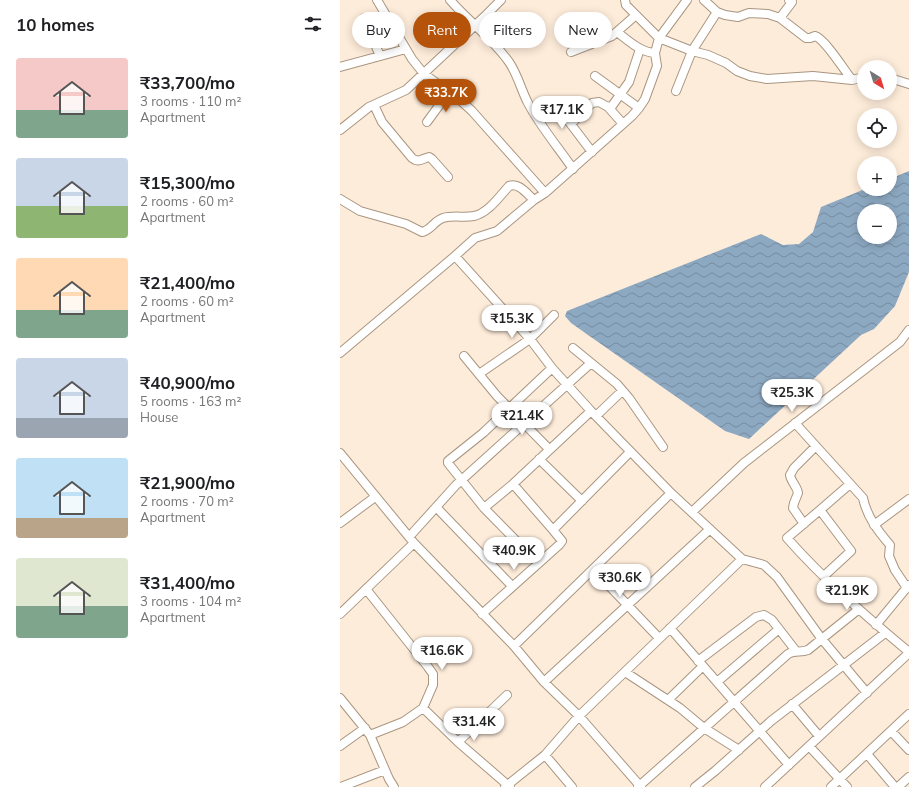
<!DOCTYPE html>
<meta charset="utf-8">
<style>
:root{--surface:#fff;--page:#f2f2f2;--text:#202124;--muted:#757577;--accent:#b45309}
body{margin:0;font-family:Mulish,sans-serif;background:var(--page);color:var(--text);height:100vh;display:flex;flex-direction:column;font-size:15px;white-space:nowrap}
*{box-sizing:border-box;margin:0}
p{font-size:13px;color:var(--muted)}
.icon{flex:none;width:22px;height:22px;fill:none;stroke:currentColor;stroke-width:2;stroke-linecap:round;stroke-linejoin:round}
.map{position:relative;flex:1;overflow:hidden}
.sheet{display:flex;flex-direction:column;background:var(--surface);width:340px}
.sheet>*{flex:none}
.guide{position:absolute;left:12px;top:12px;width:380px;height:36px;display:flex;gap:8px}
.needle{width:26px;rotate:142deg}
.tools{position:absolute;left:517px;top:60px;display:grid;gap:8px}
.tools a{display:grid;place-items:center;width:40px;height:40px;border-radius:50%;background:var(--surface);box-shadow:0 2px 10px #0003;font-size:20px}
.price{position:absolute;translate:-50% -34px;padding:0 9px;border-radius:14px;background:#fff;color:#222;font-size:13px;line-height:26px;filter:drop-shadow(0 1px 2px #0008)}
.price::after{content:'';position:absolute;left:50%;top:24px;width:12px;height:9px;margin-left:-6px;background:inherit;clip-path:polygon(0 0,100% 0,50% 100%)}
.price.on{background:var(--accent);color:#fff}
ul{padding:0;list-style:none}
li{display:flex;align-items:center;gap:12px;height:100px;padding:0 16px}
li span{display:grid;place-items:center;flex:none;width:112px;height:80px;border-radius:4px;color:#555}
li>.icon{margin-inline-start:auto}
span .icon{width:48px;height:48px;fill:#fffc;stroke-width:1}
li b{font-size:17px}
h2{display:flex;justify-content:space-between;align-items:center;height:48px;padding:0 16px;font-size:17px}
.pill{padding:0 14px;border-radius:18px;background:var(--surface);box-shadow:0 2px 10px #0003;font-size:14px;line-height:36px}
.pill.on{background:var(--accent);color:#fff}
main{display:flex;flex:1;min-height:0}
.map>svg:first-child{display:block}
.water{fill:url(#water-waves);fill-rule:evenodd}
.lines{fill:none;stroke-linecap:round;stroke-linejoin:round}
.minor-casing{stroke:#a99681;stroke-width:10}
.minor{stroke:#fff;stroke-width:8}
</style>
<main>
<section class="sheet">
<h2>10 homes<svg class="icon" aria-label="filters" viewBox="0 0 24 24"><path d="M4 7h16M4 17h16"/><circle cx="9" cy="7" r="2"/><circle cx="15" cy="17" r="2"/></svg></h2>
<ul>
<li><span style="background:linear-gradient(#f6c9c9 65%,#7fa58c 0)"><svg class="icon" aria-label="home" viewBox="0 0 24 24"><path d="M3 11l9-7 9 7M6 9v11h12V9"/></svg></span><div><b>₹33,700/mo</b><p>3 rooms · 110 m²</p><p>Apartment</p></div></li>
<li><span style="background:linear-gradient(#c9d6e8 60%,#8fb573 0)"><svg class="icon" aria-label="home" viewBox="0 0 24 24"><path d="M3 11l9-7 9 7M6 9v11h12V9"/></svg></span><div><b>₹15,300/mo</b><p>2 rooms · 60 m²</p><p>Apartment</p></div></li>
<li><span style="background:linear-gradient(#ffd9b3 65%,#7fa58c 0)"><svg class="icon" aria-label="home" viewBox="0 0 24 24"><path d="M3 11l9-7 9 7M6 9v11h12V9"/></svg></span><div><b>₹21,400/mo</b><p>2 rooms · 60 m²</p><p>Apartment</p></div></li>
<li><span style="background:linear-gradient(#c9d6e8 75%,#9aa5b1 0)"><svg class="icon" aria-label="home" viewBox="0 0 24 24"><path d="M3 11l9-7 9 7M6 9v11h12V9"/></svg></span><div><b>₹40,900/mo</b><p>5 rooms · 163 m²</p><p>House</p></div></li>
<li><span style="background:linear-gradient(#bfe0f5 75%,#b9a48a 0)"><svg class="icon" aria-label="home" viewBox="0 0 24 24"><path d="M3 11l9-7 9 7M6 9v11h12V9"/></svg></span><div><b>₹21,900/mo</b><p>2 rooms · 70 m²</p><p>Apartment</p></div></li>
<li><span style="background:linear-gradient(#dfe7d0 60%,#7fa58c 0)"><svg class="icon" aria-label="home" viewBox="0 0 24 24"><path d="M3 11l9-7 9 7M6 9v11h12V9"/></svg></span><div><b>₹31,400/mo</b><p>3 rooms · 104 m²</p><p>Apartment</p></div></li>
</ul>
</section>
<div class="map">
<svg width="569" height="787" viewBox="0 0 569 787">
<defs>
<pattern id="water-waves" width="16" height="10" patternUnits="userSpaceOnUse"><rect width="16" height="10" fill="#8da9c2"/><path d="M0 5q4-4 8 0t8 0" fill="none" stroke="#758a9e"/></pattern>
</defs>
<rect width="100%" height="100%" fill="#feecda"/>
<path class="water" d="M569,171V272L555,306L534,329L521,335L409,439L385,431L231,323L225,316L227,311L421,234L443,245L459,244L473,232L481,207L525,189H550V179ZM524,211H550V237H524Z"/>
<g class="lines">
<g class="minor-casing">
<path id="minor" d="M37,0L72,59L84,74L119,99L132,111L205,193
M110,0C129,22 152,38 169,62C178,75 181,90 188,103C200,126 218,147 233,169
M285,0L286,5L319,38L352,51L368,55L386,63L397,71L410,76L427,79L473,76L512,80L524,77
M364,0L377,12L385,15L398,17L409,13L428,14L440,18L452,2L449,0
M24,18L40,56
M440,18L466,38H470L475,36C484,38 505,71 512,80
M277,32C289,41 300,52 315,53
M231,52L272,36L296,15
M0,67L66,49
M255,76L299,108
M550,78L569,84
M336,91L352,51L377,12
M34,105L42,122L72,158C78,163 82,159 89,157L92,159L108,177
M269,108L283,124
M193,112L209,101L214,102L252,152
M87,122L109,92
M231,124L252,103L259,102L268,107L272,106L289,82L300,49
M0,130L29,107L66,90L144,17L161,0
M0,199L20,211L66,224L82,232C91,230 94,221 103,218C113,215 124,218 134,216C148,213 159,197 169,186C179,182 187,194 194,200
M115,256L190,339L212,368L251,411L331,493
M233,348L277,384L289,398L323,447
M0,353L115,256L135,238L157,231L194,200L205,193L292,116L299,108L305,99L317,66L315,53L319,38L347,0
M124,356L157,396L209,449
M139,374L190,339L214,315
M256,416L282,391
M455,423L523,498C527,517 538,531 550,545L549,556L555,570L567,588
M0,453L74,543L174,646L204,682L239,716L301,787
M199,459L242,501
M173,484L213,530L290,452
M96,507L172,586
M144,508L173,484L251,411
M480,510L510,484
M352,512L404,463L560,342L569,330
M0,523L35,497
M464,524L453,508L454,503L458,493C457,486 451,482 450,475L454,468L476,446
M534,525L569,499
M69,537L116,485L251,363
M402,559L424,565L437,577L481,638L527,693
M198,563L144,508L108,463V461L143,433L212,368
M253,569L319,638
M484,576L511,551L480,510L447,538C484,580 527,617 569,652
M26,589L88,667L93,674V685L83,708L63,722L30,735
M0,614L74,543
M142,614L219,545L222,541L213,530
M536,625L569,585
M330,628L449,765
M358,661L416,617L424,615L432,620L456,651
M285,672L340,708L364,728L399,750
M204,682L370,529
M377,682L439,629
M0,698L30,735L49,779L54,787
M328,700L363,666
M452,704L479,736
M83,708L118,742L170,787
M551,731L569,750
M118,742L167,695
M0,746L25,728
M469,746L507,787
M527,754L555,787
M205,755L232,787
M1,787L45,770
M165,787L205,755L239,716L402,559L331,493L174,646
M298,787L448,654C455,650 461,653 468,650L519,609
M355,787L375,771L431,721L545,633
M425,787L569,653
M491,787L569,714
M558,787L569,777"/>
</g>
<use href="#minor" class="minor"/>
</g>
</svg>
<div class="tools">
<a><svg class="needle" viewBox="-14 -14 28 28"><path d="M0-13l5 13h-10z" fill="#e53935"/><path d="M0 13l5-13h-10z" fill="#757577"/></svg></a>
<a><svg class="icon" aria-label="locate" viewBox="0 0 24 24"><circle cx="12" cy="12" r="6"/><path d="M12 2v4M12 18v4M2 12h4M18 12h4"/></svg></a>
<a>+</a>
<a>−</a>
</div>
<b class="price on" style="left:106px;top:113px">₹33.7K</b>
<b class="price" style="left:222px;top:130px">₹17.1K</b>
<b class="price" style="left:172px;top:339px">₹15.3K</b>
<b class="price" style="left:452px;top:413px">₹25.3K</b>
<b class="price" style="left:182px;top:436px">₹21.4K</b>
<b class="price" style="left:174px;top:571px">₹40.9K</b>
<b class="price" style="left:280px;top:598px">₹30.6K</b>
<b class="price" style="left:507px;top:611px">₹21.9K</b>
<b class="price" style="left:102px;top:671px">₹16.6K</b>
<b class="price" style="left:134px;top:742px">₹31.4K</b>
<div class="guide">
<a class="pill">Buy</a>
<a class="pill on">Rent</a>
<a class="pill">Filters</a>
<a class="pill">New</a>
</div>
</div>
</main>
